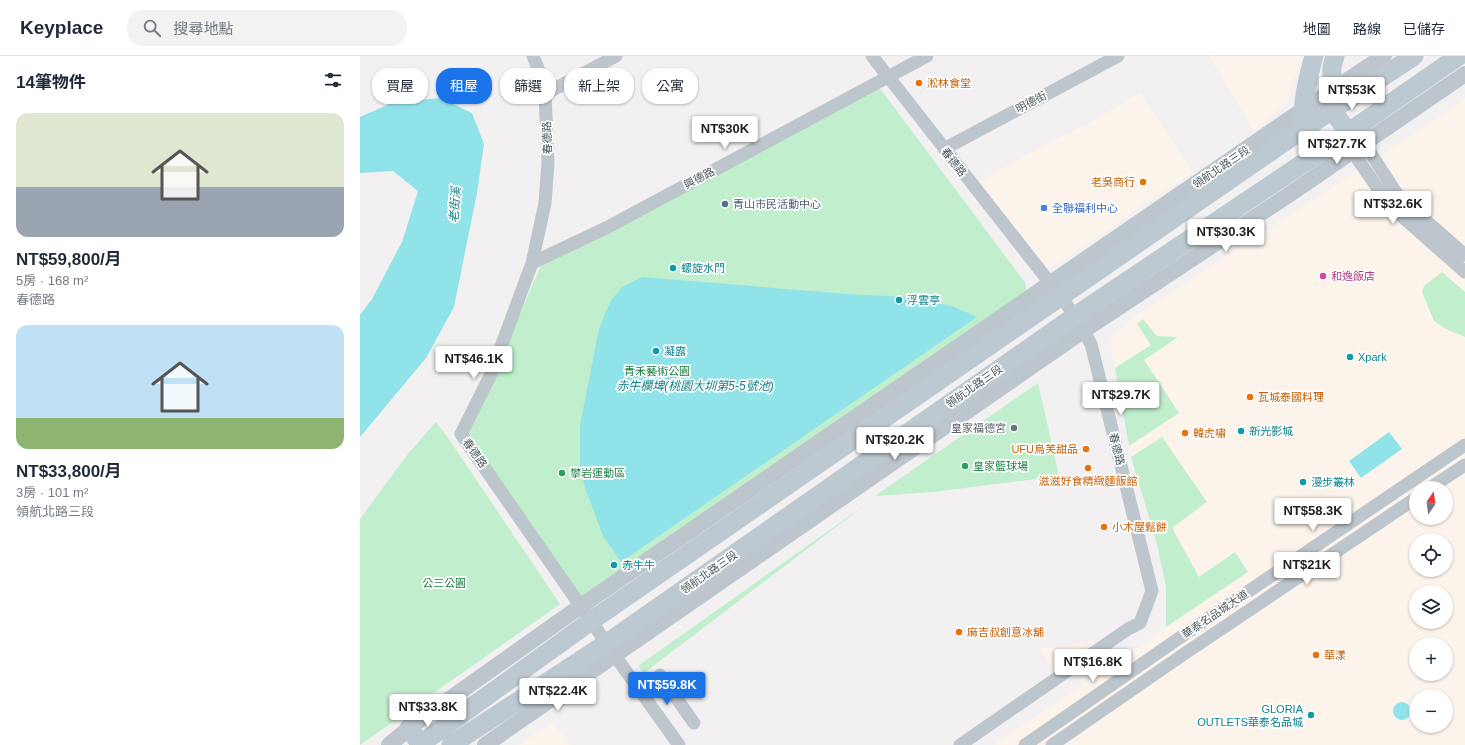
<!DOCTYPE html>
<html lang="zh-TW">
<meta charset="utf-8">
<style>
:root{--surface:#fff;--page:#f2f2f3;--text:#1f2937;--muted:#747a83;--line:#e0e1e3;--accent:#1a73e8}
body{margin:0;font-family:Helvetica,"Noto Sans TC",sans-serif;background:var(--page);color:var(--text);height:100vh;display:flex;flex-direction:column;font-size:15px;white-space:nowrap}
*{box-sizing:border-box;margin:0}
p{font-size:13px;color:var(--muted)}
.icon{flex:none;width:22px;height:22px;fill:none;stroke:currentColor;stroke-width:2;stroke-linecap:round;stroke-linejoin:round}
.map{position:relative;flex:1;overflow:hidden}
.drawer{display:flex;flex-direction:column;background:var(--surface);width:360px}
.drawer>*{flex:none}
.banner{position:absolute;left:12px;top:12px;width:380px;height:36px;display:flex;gap:8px}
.needle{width:26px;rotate:13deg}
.fabs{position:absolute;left:1049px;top:425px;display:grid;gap:8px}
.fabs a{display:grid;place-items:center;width:44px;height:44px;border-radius:50%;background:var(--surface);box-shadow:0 1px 3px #0004;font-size:20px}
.price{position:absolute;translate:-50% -34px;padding:0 9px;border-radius:4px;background:#fff;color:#222;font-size:13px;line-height:26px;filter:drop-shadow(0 1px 2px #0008)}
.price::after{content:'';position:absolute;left:50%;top:24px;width:12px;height:9px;margin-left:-6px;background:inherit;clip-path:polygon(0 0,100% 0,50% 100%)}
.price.selected{background:var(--accent);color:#fff}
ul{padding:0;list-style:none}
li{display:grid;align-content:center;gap:8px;height:212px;padding:0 16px}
li span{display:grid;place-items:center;height:124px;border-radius:12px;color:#555}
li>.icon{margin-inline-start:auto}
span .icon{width:72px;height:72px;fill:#fffc;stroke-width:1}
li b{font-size:17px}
h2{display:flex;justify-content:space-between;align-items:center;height:48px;padding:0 16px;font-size:17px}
.pill{padding:0 14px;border-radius:16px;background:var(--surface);box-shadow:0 1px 3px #0004;font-size:14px;line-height:36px}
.pill.selected{background:var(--accent);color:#fff}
header{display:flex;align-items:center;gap:24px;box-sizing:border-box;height:56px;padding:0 20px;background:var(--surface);border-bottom:1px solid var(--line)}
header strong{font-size:19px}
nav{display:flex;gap:22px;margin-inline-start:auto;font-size:14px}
.search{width:280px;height:36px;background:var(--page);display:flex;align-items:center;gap:10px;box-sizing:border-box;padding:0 14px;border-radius:16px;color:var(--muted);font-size:15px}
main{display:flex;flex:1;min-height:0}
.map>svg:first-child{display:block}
.commercial{fill:#fcf4eb;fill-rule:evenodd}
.green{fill:#c1eecc}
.water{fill:#90e3e9}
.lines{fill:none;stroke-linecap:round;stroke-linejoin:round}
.minor{stroke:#bcc6cc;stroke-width:13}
.tertiary{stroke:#bcc6cc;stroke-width:16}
.secondary{stroke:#bdc9d1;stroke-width:19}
.food-dot{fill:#e8710a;stroke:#fff;stroke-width:1.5}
.service-dot{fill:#5c6f8a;stroke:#fff;stroke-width:1.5}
.shop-dot{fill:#3f7fe0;stroke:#fff;stroke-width:1.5}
.culture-dot{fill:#0f9aa8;stroke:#fff;stroke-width:1.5}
.hotel-dot{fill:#d1479c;stroke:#fff;stroke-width:1.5}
.worship-dot{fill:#6b7280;stroke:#fff;stroke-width:1.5}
.leisure-dot{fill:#2e9e5b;stroke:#fff;stroke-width:1.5}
.labels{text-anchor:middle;stroke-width:3.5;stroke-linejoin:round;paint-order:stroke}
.food-label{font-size:11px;fill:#c56008;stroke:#fff;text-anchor:start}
.street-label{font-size:11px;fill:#49565d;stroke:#fff}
.service-label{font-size:11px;fill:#4e5e75;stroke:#fff;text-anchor:start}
.shop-label{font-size:11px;fill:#366cbe;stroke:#fff;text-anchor:start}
.culture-label{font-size:11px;fill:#0d838f;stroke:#fff;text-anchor:start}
.hotel-label{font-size:11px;fill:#b23c85;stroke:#fff;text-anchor:start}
.park-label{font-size:11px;fill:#1b7c3d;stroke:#fff}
.worship-label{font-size:11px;fill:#5b616d;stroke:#fff;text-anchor:end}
.leisure-label{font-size:11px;fill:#27864d;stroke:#fff;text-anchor:start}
.water-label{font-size:12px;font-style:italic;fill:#128188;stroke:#fff}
</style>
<header>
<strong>Keyplace</strong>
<div class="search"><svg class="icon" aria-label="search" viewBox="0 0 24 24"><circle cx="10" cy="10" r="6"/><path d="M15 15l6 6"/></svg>搜尋地點</div>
<nav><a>地圖</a><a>路線</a><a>已儲存</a></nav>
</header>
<main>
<section class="drawer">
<h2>14筆物件<svg class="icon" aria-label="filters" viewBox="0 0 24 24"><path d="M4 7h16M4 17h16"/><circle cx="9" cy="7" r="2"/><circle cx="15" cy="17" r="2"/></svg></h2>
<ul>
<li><span style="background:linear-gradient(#dfe7d0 60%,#9aa5b1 0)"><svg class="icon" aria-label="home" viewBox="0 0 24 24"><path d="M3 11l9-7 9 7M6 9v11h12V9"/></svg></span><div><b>NT$59,800/月</b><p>5房 · 168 m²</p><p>春德路</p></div></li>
<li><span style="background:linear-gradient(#bfe0f5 75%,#8fb573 0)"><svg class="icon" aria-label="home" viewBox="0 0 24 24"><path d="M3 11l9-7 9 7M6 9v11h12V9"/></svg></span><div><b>NT$33,800/月</b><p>3房 · 101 m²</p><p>領航北路三段</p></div></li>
</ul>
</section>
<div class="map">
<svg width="1105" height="689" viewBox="0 0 1105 689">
<rect width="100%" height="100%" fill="#f2f0f0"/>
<path class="commercial" d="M849,0H941L927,47L894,75Z
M780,37L833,117L776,154L737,182L686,214L619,126L686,88L724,70Z
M1105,42V689H633L787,586L806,571V531L797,488L771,401L750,282L775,260L1078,62ZM1056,432H1086V462H1056ZM1056,484H1086V514H1056ZM1056,536H1086V566H1056ZM1056,588H1086V618H1056ZM1056,640H1086V670H1056Z
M732,586L693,612L680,593L710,589Z
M193,666L209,689H158Z"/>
<path class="green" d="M519,31L666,228L665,238L221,545L104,377L140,305L181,209Z
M1082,216L1105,236V281L1086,273L1074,265L1062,236L1064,230Z
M783,263L797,280L818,281L784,304L819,357L769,390L755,312L791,289L777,268Z
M678,327L699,420L573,436L515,440Z
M76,366L86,379L200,548L0,689V463L47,399Z
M802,381L847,446L812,472L839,521L875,496L888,516L806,571V531L797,488L771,401Z
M505,449L284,617L278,610Z"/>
<path class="water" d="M81,42L112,57L124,88L117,137L94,251L66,302L0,381V259L12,243L42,186L58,135L33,115L0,117V61L34,46Z
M282,221L487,238L547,241L592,250L617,261L261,506L243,480L225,432L220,408V369L239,273L246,255L252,243L262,231Z
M1029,376L1042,393L1001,422L989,405Z
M1033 655a9 9 0 1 1 18 0a9 9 0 1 1-18 0Z"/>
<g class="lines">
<path class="minor" d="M173,0L182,22L185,38L188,107L185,147L172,207L131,318L101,378L263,611L319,689
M512,0L701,241L715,260L731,288L792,535L780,567L768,573L600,689
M185,38L256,0
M1004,87L1039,141L1105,199
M584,93L758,0
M992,95L1030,150L1105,216
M172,207L246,172L567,0
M1070,432L1105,409
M300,619L334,667
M665,689L815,585L1105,389
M692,689L824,598L1056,442"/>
<path class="tertiary" d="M29,689L57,666L221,550L944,53L1024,0
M125,689L723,275L930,138L1105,18"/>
<path class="secondary" d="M954,0C949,18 939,53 946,71C949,79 958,87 963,94
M975,0L972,11L971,54L989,76
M49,672L61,689
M59,689L231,565L933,80L1054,0
M91,689L247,587L715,260L963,94L1099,0"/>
</g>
<g class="food-dot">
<circle cx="559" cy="27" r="4"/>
<circle cx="783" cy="126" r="4"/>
<circle cx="890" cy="341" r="4"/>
<circle cx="825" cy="377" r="4"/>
<circle cx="726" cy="393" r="4"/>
<circle cx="728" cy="412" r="4"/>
<circle cx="744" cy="471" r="4"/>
<circle cx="599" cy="576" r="4"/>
<circle cx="956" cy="599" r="4"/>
</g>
<circle class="service-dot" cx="365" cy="148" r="4"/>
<circle class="shop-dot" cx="684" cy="152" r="4"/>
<g class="culture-dot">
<circle cx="313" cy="212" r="4"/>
<circle cx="539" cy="244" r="4"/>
<circle cx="296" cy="295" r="4"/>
<circle cx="990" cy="301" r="4"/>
<circle cx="881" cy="375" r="4"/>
<circle cx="943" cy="426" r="4"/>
<circle cx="254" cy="509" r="4"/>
<circle cx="951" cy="659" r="4"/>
</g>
<circle class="hotel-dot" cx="963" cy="220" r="4"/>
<circle class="worship-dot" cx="654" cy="372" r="4"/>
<g class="leisure-dot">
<circle cx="605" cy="410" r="4"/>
<circle cx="202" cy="417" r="4"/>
</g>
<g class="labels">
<g class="food-label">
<text x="567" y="31">淞林食堂</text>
<text x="775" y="130" text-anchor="end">老吳商行</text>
<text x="898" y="345">瓦城泰國料理</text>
<text x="833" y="381">韓虎嘯</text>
<text x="718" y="397" text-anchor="end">UFU烏芙甜品</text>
<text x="728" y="429" text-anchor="middle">滋滋好食精緻麵飯館</text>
<text x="752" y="475">小木屋鬆餅</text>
<text x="607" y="580">麻吉叔創意冰舖</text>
<text x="964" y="603">華漾</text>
</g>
<g class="street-label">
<text transform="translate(671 46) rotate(-28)" y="4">明德街</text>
<text transform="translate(187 82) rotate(-92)" y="4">春德路</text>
<text transform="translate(594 106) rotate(52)" y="4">春德路</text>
<text transform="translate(861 111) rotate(-34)" y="4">領航北路三段</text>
<text transform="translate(339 122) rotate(-28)" y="4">興德路</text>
<text transform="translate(614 330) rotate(-35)" y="4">領航北路三段</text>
<text transform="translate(757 393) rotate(76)" y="4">春德路</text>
<text transform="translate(115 397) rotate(55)" y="4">春德路</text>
<text transform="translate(349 516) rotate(-35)" y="4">領航北路三段</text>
<text transform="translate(855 558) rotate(-34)" y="4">華泰名品城大道</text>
</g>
<g class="service-label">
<text x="373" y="152">青山市民活動中心</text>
</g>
<g class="shop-label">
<text x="692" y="156">全聯福利中心</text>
</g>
<g class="culture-label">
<text x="321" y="216">螺旋水門</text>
<text x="547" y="248">浮雲亭</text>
<text x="304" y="299">凝露</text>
<text x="998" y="305">Xpark</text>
<text x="889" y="379">新光影城</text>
<text x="951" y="430">漫步叢林</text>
<text x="262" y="513">赤牛牛</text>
<text x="943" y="657" text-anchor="end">GLORIA<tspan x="943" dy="13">OUTLETS華泰名品城</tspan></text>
</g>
<g class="hotel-label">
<text x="971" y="224">和逸飯店</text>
</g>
<g class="park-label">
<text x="297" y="319">青禾藝術公園</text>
<text x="84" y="531">公三公園</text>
</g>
<g class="worship-label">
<text x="646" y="376">皇家福德宮</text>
</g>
<g class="leisure-label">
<text x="613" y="414">皇家籃球場</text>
<text x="210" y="421">攀岩運動區</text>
</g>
<g class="water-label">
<text transform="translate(95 149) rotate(-86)" y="4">老街溪</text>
<text x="335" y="334">赤牛欄埤(桃園大圳第5-5號池)</text>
</g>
</g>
</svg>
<div class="fabs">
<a><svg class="needle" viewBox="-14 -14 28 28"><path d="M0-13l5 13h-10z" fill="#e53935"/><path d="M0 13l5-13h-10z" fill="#747a83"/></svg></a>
<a><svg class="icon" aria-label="locate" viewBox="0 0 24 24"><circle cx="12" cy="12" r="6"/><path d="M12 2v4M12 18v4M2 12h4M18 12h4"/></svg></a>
<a><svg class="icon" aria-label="layers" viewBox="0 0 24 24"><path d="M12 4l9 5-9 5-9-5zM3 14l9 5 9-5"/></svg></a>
<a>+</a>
<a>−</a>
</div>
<b class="price" style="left:992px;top:55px">NT$53K</b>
<b class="price" style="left:365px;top:94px">NT$30K</b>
<b class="price" style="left:977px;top:109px">NT$27.7K</b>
<b class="price" style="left:1033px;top:169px">NT$32.6K</b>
<b class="price" style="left:866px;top:197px">NT$30.3K</b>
<b class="price" style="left:114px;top:324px">NT$46.1K</b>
<b class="price" style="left:761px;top:360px">NT$29.7K</b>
<b class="price" style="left:535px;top:405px">NT$20.2K</b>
<b class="price" style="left:953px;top:476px">NT$58.3K</b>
<b class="price" style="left:947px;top:530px">NT$21K</b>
<b class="price" style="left:733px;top:627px">NT$16.8K</b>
<b class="price selected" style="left:307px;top:650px">NT$59.8K</b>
<b class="price" style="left:198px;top:656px">NT$22.4K</b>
<b class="price" style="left:68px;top:672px">NT$33.8K</b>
<div class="banner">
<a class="pill">買屋</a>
<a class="pill selected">租屋</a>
<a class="pill">篩選</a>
<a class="pill">新上架</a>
<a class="pill">公寓</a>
</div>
</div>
</main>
